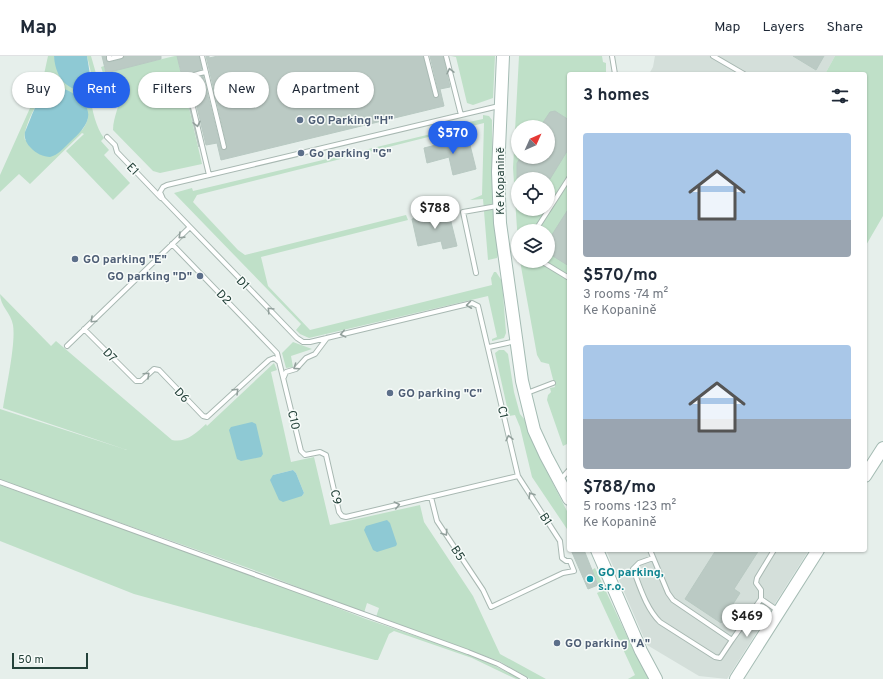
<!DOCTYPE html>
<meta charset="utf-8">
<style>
:root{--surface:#fff;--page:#f2f2f3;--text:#1f2937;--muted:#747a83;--line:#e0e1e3;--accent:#2563eb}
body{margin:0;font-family:Overpass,sans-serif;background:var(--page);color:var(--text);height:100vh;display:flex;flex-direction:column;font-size:15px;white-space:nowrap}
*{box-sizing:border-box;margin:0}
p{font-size:13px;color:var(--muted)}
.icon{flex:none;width:22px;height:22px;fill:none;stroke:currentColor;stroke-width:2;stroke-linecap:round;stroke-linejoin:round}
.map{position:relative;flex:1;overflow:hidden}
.sheet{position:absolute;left:567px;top:16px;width:300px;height:480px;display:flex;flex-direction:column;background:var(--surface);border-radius:4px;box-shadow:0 1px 3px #0004}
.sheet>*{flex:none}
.guide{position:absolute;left:12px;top:16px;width:380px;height:36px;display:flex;gap:8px}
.needle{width:26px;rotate:45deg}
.fabs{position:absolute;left:511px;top:64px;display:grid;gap:8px}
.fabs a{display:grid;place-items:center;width:44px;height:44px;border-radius:50%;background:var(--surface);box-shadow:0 1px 3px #0004;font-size:20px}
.scale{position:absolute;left:12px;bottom:10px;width:76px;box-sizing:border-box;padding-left:4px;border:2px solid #24423a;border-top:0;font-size:11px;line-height:14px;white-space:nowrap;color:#24423a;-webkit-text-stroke:3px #f7fbf9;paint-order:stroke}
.price{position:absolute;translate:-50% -34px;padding:0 9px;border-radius:14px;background:#fff;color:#222;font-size:13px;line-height:26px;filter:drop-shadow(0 1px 2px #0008)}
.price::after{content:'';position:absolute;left:50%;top:24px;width:12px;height:9px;margin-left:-6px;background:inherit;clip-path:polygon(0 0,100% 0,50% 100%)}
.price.on{background:var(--accent);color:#fff}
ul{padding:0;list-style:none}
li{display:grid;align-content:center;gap:8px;height:212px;padding:0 16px}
li span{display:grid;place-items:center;height:124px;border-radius:4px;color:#555}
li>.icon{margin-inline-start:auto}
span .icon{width:72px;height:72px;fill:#fffc;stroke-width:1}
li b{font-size:17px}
h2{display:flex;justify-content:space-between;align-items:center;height:48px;padding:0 16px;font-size:17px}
.chip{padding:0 14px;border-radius:18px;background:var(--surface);box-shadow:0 1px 3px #0004;font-size:14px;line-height:36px}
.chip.on{background:var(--accent);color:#fff}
header{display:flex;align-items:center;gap:24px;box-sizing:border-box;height:56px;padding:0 20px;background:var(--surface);border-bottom:1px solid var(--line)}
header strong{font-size:19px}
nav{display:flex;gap:22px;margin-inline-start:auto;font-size:14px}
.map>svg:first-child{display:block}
.built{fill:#d4dfda}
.green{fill:#bfe0c8;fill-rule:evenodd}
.water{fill:#8ec9d4}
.building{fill:#bbcac4;stroke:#b8c9c2}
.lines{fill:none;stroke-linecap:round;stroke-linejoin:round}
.lane-casing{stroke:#a8b8b2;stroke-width:6}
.secondary-casing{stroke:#a4bbb3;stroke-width:14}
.lane{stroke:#fff;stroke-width:4}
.secondary{stroke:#fff;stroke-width:12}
.oneway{stroke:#92a09c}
.service-dot{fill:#5c6f8a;stroke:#f7fbf9;stroke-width:1.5}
.culture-dot{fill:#0f9aa8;stroke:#f7fbf9;stroke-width:1.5}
.labels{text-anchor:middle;stroke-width:3;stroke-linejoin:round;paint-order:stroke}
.service-label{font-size:12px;font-weight:bold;fill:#4e5e75;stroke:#f7fbf9;text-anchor:start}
.street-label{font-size:12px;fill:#24423a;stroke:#f7fbf9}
.culture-label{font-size:12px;font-weight:bold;fill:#0d838f;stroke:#f7fbf9;text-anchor:start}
</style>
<header>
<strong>Map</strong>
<nav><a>Map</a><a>Layers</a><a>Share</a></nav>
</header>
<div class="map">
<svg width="883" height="623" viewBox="0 0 883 623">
<rect width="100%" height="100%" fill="#e6efeb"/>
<path class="built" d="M655,0H835L825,18H649L653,11Z
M606,494H809L727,623L699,620L647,589Z"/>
<path class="green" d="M48,0H54V2L92,21L87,0H91L97,21C95,26 92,31 91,36C90,49 96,72 104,82L101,85L109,94L104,99L130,127L113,144L66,95L84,78L82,77L30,128L19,118L0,136V119L43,23ZM49,34L84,48C90,57 89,65 82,74L25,84C22,73 39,40 49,34Z
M175,0H196L179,9L202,108L160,117L153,115L113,74C113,51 135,32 104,20L101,11L104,10L106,16Z
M451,0H495L493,42L473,49L467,47L456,1Z
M519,0H602L603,6L606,7V18H569V392L567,388L563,390L547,344L548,339L551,336L550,332L555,331L549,308L541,306L537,299L520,205H548V175H518V191V188L513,112ZM518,71H548V101H518ZM518,123H548V153H518Z
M835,0H883V160L865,191V18H825Z
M106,31L111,36L112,42L105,51L100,47L98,39L101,34Z
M483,59L489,60L492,64V143L498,199L497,202L488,204L483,143L470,144L482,139L484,67L197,139L193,146L238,194L245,199L406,159L408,164L261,201L268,230L310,274L492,229L491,222L494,216H496L502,225L506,277L504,282L492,285V283L497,281L488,240L309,282L300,278L296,274L301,268L174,137L192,132L193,135L456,72L455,69L483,63Z
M0,238L51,290L56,285L172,384C186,387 196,377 206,368L207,370L274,307L277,314L271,316L291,406L314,401L330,469L420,449L424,466L473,540L500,598L546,623H530L499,605L376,561L379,552L367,547L364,557L262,517L0,424V353L127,394L3,352C6,332 16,287 13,269C11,257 0,250 0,238ZM293,414L296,417L304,437L302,440L273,419Z
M293,286L312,293L291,300L293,311L286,312L282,297Z
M499,294H504L508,298L514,336L520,358L525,364L540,402L569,459V476L532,421L520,371L515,359L509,360L495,297Z
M0,429L260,522L366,563L451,592L489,607L521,623H516L472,602L394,575L389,578L378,604H375L134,538L0,485Z
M595,512L634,595L649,623H628L635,619L597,537L601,535L592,514Z"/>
<path class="water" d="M54,0H87L91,25L77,34C61,29 55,15 54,0Z
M58,32C67,32 76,39 82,45C97,61 82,75 70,86C64,92 58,99 50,101C44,101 35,97 31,92C26,87 24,82 25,76C33,59 37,35 58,32Z
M252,366L256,368L263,398L261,401L241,405L237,403L229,374L231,371Z
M293,414L296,417L304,437L302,440L283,446L279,444L270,424L273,419Z
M387,464L390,467L397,488L396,490L377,496L373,494L364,474L366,470Z"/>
<path class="building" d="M102,0H106V5L109,6L122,3L124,0H161V3L106,17Z
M177,0H199L202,13L189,19L185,30L199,91Z
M206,0H209V2L218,0H423L433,40L436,42L439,38L430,0H443L450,31L440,33L444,50L221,104L217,87L206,89L192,30L194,24L203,20L221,92L225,94L227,90Z
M793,0H824L816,14Z
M555,55L569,64V92L550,123H517V107L521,101H548V71H540L550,56Z
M468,81L476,113L453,119L449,101L427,107L424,92Z
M569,152V210L548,197V185Z
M448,154L457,190L443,193L441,185L418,190L412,163Z
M571,494H584L598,529L588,533Z
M716,494H759L734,533L740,537L721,567L685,543Z"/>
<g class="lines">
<g class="lane-casing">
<path id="lane" d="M109,0V3L121,0
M202,0L224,91
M426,0L436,39
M446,0L461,59
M612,0L615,18
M713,0L744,18
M206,16C196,18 188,19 188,30L209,119
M107,81L115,89L117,96L161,142
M535,175L569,122
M172,188L277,297L301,395L305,399L320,396L326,399L339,456L342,460L346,461L518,420
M541,205L569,222
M476,217L463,156L497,150
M84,273L136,325H141L154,313L159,314L203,360L207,361L269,304L274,302L279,306
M67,290L190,171
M489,291L516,285
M284,321L286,316L296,313L306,302L315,298L327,282
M527,337L553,327
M561,423L569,414
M0,426L468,596L498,608L525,623
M431,441L437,465L483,534L491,551L563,517L574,515L570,505H566L562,502L560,485L518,420L478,250L472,247L310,286H303L297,282L163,143L160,136L163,131L167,129L499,50
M650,494L668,537L673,544L732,584L720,602L715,601L660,566C646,552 640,531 633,513L639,507L653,502
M761,543L777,554
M732,584L761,543V534L756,527L757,522L774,494"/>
</g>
<g class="secondary-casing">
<path id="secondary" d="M503,0L498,116L500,167L522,325L534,374L546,400L569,443
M865,420L883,392
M597,494L641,595L656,623
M736,623L818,494"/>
</g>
<use href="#lane" class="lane"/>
<use href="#secondary" class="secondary"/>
</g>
<defs><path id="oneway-chevron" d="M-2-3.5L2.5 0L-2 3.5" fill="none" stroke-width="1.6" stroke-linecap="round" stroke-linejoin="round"/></defs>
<g class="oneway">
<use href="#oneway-chevron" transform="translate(450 15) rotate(-103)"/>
<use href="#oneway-chevron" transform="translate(197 68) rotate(77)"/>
<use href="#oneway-chevron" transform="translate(181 180) rotate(136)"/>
<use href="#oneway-chevron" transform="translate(469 249) rotate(172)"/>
<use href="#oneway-chevron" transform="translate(270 254) rotate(-134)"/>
<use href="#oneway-chevron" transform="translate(93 264) rotate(137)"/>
<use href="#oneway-chevron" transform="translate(343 278) rotate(167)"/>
<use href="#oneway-chevron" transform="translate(296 311) rotate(146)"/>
<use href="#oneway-chevron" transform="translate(147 319) rotate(-43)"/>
<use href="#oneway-chevron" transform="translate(236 335) rotate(-44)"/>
<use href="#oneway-chevron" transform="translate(509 382) rotate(-103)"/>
<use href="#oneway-chevron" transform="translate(531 439) rotate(-123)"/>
<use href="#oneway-chevron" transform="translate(397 449) rotate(-13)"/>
<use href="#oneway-chevron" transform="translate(445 477) rotate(56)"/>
</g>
<g class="service-dot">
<circle cx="300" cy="64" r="4"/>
<circle cx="301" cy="97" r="4"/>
<circle cx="75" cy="203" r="4"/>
<circle cx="200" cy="220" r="4"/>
<circle cx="390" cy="337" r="4"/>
<circle cx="557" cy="587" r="4"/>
</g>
<circle class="culture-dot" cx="590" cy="523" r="4"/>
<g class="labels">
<g class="service-label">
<text x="308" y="68">GO Parking "H"</text>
<text x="309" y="101">Go parking "G"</text>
<text x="83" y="207">GO parking "E"</text>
<text x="192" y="224" text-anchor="end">GO parking "D"</text>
<text x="398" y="341">GO parking "C"</text>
<text x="565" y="591">GO parking "A"</text>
</g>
<g class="street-label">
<text transform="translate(133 113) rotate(46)" y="4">E1</text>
<text transform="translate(500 125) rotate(-90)" y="4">Ke Kopanině</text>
<text transform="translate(243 227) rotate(46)" y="4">D1</text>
<text transform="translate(224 241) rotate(46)" y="4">D2</text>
<text transform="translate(110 299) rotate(46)" y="4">D7</text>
<text transform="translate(182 339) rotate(46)" y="4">D6</text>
<text transform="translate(503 356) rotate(77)" y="4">C1</text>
<text transform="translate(294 364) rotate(77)" y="4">C10</text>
<text transform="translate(336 441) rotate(77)" y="4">C9</text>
<text transform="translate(546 463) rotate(57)" y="4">B1</text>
<text transform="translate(458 497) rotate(56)" y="4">B5</text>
</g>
<g class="culture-label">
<text x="598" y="520">GO parking,<tspan x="598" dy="14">s.r.o.</tspan></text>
</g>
</g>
</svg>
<div class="fabs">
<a><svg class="needle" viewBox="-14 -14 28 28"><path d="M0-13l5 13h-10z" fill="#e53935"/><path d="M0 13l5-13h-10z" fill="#747a83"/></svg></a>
<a><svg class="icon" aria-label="locate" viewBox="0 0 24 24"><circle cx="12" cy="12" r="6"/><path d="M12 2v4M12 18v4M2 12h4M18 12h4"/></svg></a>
<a><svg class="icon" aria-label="layers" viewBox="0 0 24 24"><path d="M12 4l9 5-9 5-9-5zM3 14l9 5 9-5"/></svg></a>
</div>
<div class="scale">50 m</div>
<b class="price on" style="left:453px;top:99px">$570</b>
<b class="price" style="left:435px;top:174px">$788</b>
<b class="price" style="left:747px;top:582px">$469</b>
<div class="guide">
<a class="chip">Buy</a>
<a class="chip on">Rent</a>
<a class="chip">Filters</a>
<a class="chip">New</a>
<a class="chip">Apartment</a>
</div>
<section class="sheet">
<h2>3 homes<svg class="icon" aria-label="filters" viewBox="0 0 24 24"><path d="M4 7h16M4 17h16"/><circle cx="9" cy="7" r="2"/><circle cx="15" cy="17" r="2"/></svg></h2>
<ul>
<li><span style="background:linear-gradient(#a9c7e8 70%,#9aa5b1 0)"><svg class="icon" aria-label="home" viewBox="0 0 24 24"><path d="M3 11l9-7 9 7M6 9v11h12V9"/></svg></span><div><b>$570/mo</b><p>3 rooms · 74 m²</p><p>Ke Kopanině</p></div></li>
<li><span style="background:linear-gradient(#a9c7e8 60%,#9aa5b1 0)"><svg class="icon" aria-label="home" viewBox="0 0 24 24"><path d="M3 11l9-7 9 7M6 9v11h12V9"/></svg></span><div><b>$788/mo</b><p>5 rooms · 123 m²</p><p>Ke Kopanině</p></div></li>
</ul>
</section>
</div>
